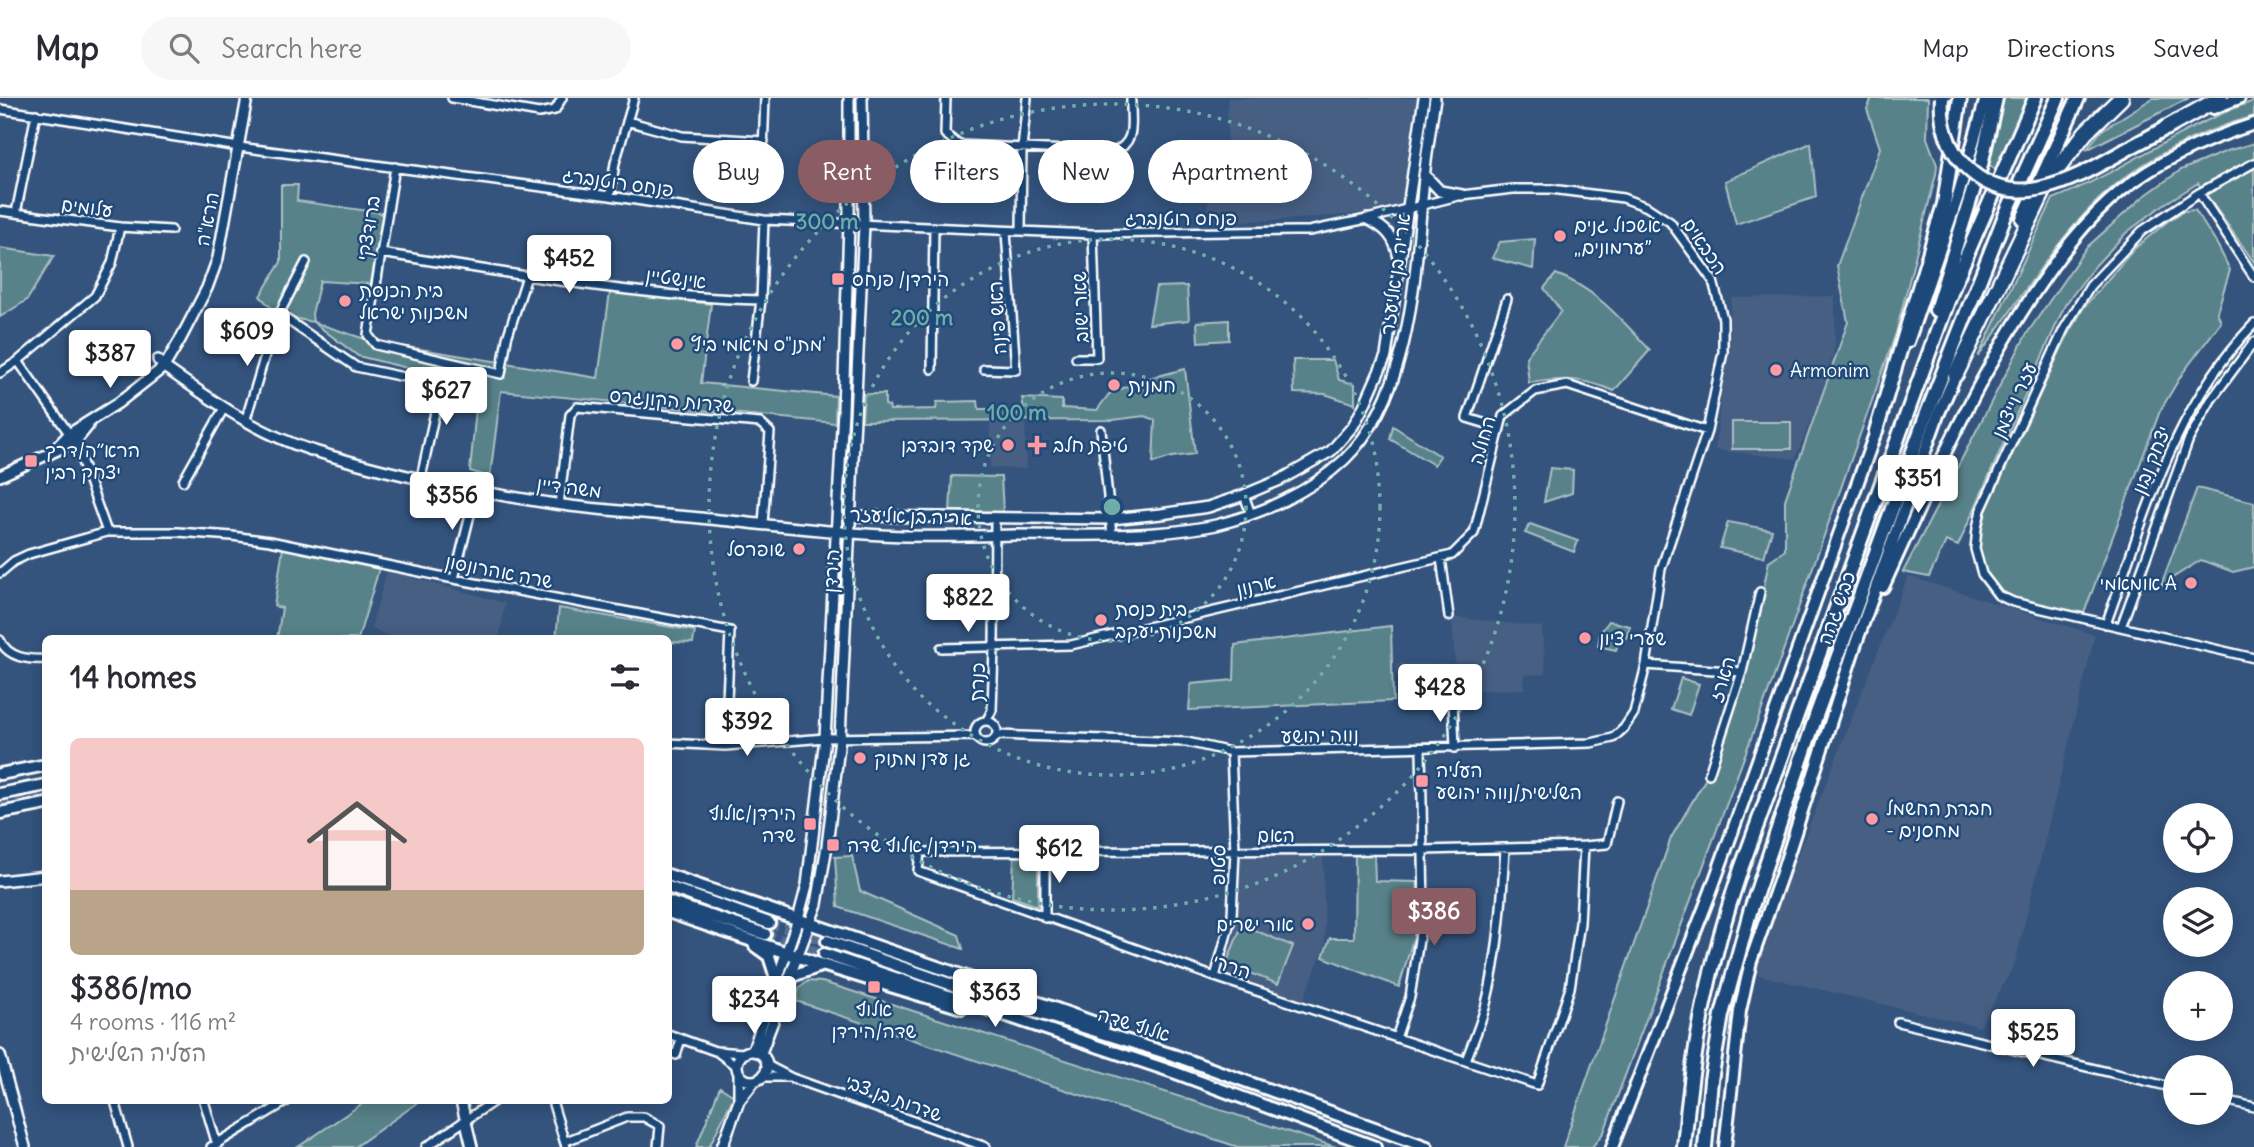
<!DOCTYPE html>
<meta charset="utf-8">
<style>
:root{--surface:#fff;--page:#f7f7f7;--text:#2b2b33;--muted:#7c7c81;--line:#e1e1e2;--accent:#8a5d65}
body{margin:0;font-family:Delius,"Playpen Sans Hebrew",sans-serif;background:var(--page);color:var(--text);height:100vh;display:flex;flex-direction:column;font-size:26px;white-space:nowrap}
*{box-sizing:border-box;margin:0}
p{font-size:23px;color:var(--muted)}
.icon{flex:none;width:38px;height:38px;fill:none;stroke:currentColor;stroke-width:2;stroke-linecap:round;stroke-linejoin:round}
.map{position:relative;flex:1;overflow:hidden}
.panel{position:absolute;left:42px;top:537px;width:630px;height:469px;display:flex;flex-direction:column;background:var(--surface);border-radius:10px;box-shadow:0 4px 18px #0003}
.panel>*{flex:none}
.guide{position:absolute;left:693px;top:42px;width:665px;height:63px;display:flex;gap:14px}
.tools{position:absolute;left:2163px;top:705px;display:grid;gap:14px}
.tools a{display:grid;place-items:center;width:70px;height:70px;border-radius:50%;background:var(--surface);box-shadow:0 4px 18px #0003;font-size:35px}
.price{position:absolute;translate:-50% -60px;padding:0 16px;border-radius:7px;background:#fff;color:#222;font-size:23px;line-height:46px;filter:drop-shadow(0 2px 4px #0008)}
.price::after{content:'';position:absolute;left:50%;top:42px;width:21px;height:16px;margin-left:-10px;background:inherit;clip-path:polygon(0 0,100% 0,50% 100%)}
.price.active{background:var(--accent);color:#fff}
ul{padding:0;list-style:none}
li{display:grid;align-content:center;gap:14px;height:371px;padding:0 28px}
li+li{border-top:2px solid var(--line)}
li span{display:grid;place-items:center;height:217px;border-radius:10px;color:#555}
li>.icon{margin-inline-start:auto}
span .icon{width:126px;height:126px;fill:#fffc;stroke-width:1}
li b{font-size:30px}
h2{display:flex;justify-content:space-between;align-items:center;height:84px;padding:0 28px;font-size:30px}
.tag{padding:0 24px;border-radius:32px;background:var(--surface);box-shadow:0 4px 18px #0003;font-size:24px;line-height:63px}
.tag.active{background:var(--accent);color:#fff}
header{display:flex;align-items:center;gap:42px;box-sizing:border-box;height:98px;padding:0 35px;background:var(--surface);border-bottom:2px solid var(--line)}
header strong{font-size:33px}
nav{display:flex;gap:38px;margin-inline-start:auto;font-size:24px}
.search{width:490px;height:63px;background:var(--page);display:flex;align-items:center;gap:18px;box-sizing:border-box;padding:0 24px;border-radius:38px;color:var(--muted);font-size:26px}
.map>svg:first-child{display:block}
.built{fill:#465e83}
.green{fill:#588289;stroke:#acc0c4;stroke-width:2}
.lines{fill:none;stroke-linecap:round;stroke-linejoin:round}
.secondary-tunnel{stroke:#526e91;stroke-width:10;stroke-dasharray:10 5;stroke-linecap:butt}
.minor-casing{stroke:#fff;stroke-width:12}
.tertiary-casing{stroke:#fff;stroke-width:14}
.secondary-casing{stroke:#fff;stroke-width:16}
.trunk-casing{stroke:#fff;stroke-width:18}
.motorway-casing{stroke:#fff;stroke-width:19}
.minor{stroke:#1f4a7a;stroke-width:7}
.tertiary{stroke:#1f4a7a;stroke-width:9}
.secondary{stroke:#1f4a7a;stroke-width:10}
.trunk{stroke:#1f4a7a;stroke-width:12}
.motorway{stroke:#1f4a7a;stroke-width:14}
.trunk-bridge-casing{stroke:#fff;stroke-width:18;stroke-linecap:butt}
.trunk-bridge{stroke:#1f4a7a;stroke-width:12}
.ring{fill:none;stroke:#6fada8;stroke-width:3.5;stroke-dasharray:3.5 7}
.poi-dot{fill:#ff9aa2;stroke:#1f4a7a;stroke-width:2.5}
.labels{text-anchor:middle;stroke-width:5;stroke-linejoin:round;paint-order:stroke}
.street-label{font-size:19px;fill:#fff;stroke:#1f4a7a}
.poi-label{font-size:19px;fill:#fff;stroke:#1f4a7a;text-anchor:start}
.centre{fill:#6fada8;stroke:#1f4a7a;stroke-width:3.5}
.ring-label{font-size:21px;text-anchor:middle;font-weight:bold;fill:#6fada8;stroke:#1f4a7a;stroke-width:5;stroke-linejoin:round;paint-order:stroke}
</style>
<header>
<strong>Map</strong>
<div class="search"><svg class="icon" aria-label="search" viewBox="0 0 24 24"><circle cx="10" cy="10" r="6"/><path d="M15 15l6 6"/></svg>Search here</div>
<nav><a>Map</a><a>Directions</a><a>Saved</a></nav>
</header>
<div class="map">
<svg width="2254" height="1049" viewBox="0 0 2254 1049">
<rect width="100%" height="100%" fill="#34547e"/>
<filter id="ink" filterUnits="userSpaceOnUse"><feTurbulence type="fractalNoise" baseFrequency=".0143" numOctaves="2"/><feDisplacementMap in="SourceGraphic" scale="14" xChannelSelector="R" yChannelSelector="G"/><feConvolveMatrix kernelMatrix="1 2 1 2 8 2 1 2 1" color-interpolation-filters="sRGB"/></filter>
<g filter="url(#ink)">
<path class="built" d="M1228,0H1417L1402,112L1284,122L1207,124L1210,46L1227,44Z
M1835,198V249L1822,296L1795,361L1715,352L1732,200Z
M990,324H1025L1026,371L990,370Z
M387,473L505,505L499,541H395L371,530Z
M1908,478L2095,537L2015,865L1980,929L1754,876L1773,819Z
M1452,519L1542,529L1546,576L1524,577L1525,591L1398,595L1396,565H1455Z
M1240,758H1323L1325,847L1303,903L1220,875L1235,819Z"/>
<path class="green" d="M1872,0H1928L1927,40L1937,67L1936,76L1896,235L1771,587L1604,1034L1592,1049H1563L1671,740L1709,675L1760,507L1769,463L1785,452V402L1848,224L1837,168L1880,50L1867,11Z
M2001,0H2028L1995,71L1988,66Z
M2153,0H2189L2086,52L2102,32Z
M2254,3V18C2197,34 2138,63 2095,105C2050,150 2016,208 1978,259L2053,101C2122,74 2183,27 2254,3Z
M1811,45L1816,99L1736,126L1725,83Z
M2254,45V164L2198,85L2163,107L2126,135L2094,169L2065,207L1958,448L1946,443L1929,479L1903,474L2026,237L2086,150L2143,99L2181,72L2227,53Z
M281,87H298L297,103L383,115L371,186L320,183L312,216L313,224L371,243L598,280L610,194L711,206L701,285L836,298L835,325L501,293L490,379L470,373L477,299L453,290L432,276L358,258L313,224L278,217L260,198L281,164Z
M2195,112L2218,148L2230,172L2217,214L2221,224L2182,276L2160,313L2084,515C2043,507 1980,506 1979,451C1978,438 1984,425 1986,413L2063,247L2084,209L2134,151L2168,123L2184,113Z
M1535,141L1533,171L1492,160L1500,144Z
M0,150L54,158L27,202L0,219Z
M1556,176C1595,190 1622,222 1650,252L1614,293C1582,279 1563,280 1529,285L1526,259L1561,213L1544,190Z
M1187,188L1189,222L1149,226L1156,189Z
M1229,222V242L1198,244L1197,224Z
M1293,262H1333L1339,282L1355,286V306L1325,296L1294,295Z
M1185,271L1195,356L1172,359L1153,365L1155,322L1144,318L1113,322L862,323L864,296H885V307L889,308L890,312L936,311L937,304L978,303L979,311H1024L1022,300L1062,302V310L1097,312L1109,296L1142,282Z
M1732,324H1791V351H1732Z
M1393,328L1440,358L1434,367L1390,341Z
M1550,370L1573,372L1572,395L1544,404Z
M952,378L1001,379L1003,414L950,413Z
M2197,390L2254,404V469L2233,474L2201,462L2161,487Z
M1728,424L1772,432L1764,459L1720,450Z
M1530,426L1578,443L1574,454L1525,435Z
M283,450L379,471L358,541H277L282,510L274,508Z
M559,510L695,533L693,545L669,544L668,541H556Z
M1609,523L1630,528L1626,541H1619L1616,552L1598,548L1600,535Z
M1391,528L1393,603L1189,612L1191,586L1234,582L1235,547Z
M1681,580L1699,586L1689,617L1671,611Z
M1355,755H1374L1375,783L1418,784L1415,835L1399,889L1323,859L1330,840H1354Z
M852,758L860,793L959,837L963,851L838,809L835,759Z
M1014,759H1038V808L1012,799Z
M1242,827L1293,848L1278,886L1226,866Z
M808,883L822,884L842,890L1336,1049H1238L796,903L799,890Z
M720,989L734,998L709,1049H696Z
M366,1003H420L355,1049H298Z"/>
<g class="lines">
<path class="secondary-tunnel" d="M0,705L46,697
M769,825L827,843
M765,836L824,856"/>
<g class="minor-casing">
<path id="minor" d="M452,0L539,15L555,12L562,0
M946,0L945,36L959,47L1113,54C1138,44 1130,24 1131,0
M0,11L239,49L610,98L764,122L1093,136L1294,133H1309L1367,121L1462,97L1513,91H1551L1623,100L1647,109L1670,124L1713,183L1723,221V254L1707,333L1661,471L1646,567L1634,615L1624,630L1613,640L1591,645L1231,654L1187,644L997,637
M627,23L682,38L764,43
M2254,65L2199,95L2142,133L2090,188L2064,231L1981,412L1977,430L1975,451L1982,476L1998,497L2013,504L2254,560
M395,69L368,237L376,247L501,276L507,240L527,178
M762,80L765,0
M2199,95L2254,179
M610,98L615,65L634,0
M0,113L120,129L171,132
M16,115L36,16
M1021,132L1022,51L1027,0
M380,155C506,174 634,199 761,202
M275,224L286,221L356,269L437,286L440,290L421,380
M1076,260H1097L1093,136
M18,263L75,344L107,434
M932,271L934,129
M984,271L1016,272L1006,134
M0,275L18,263L95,198L112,165L120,129
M751,283L761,202L764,122
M245,324L275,224L306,164
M1500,330L1467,320L1507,201
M1101,332L1112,437
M183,383L224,310
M1244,397L1251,416
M559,407L570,317L577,309L760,325L770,334L763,426
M1441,460L1449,518
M0,475L14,463L29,456L107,434H178L232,438L270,443L454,481L730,533L725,648
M454,481L476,393
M2106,526C2145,419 2173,310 2254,226
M2121,529L2189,341L2211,302L2254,244
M0,542C8,560 28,562 46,561
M941,550L1071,547L1452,457L1474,435L1503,318L1535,293L1567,287L1707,333
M1646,567L1742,574
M1453,602L1455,650
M987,622L992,612L994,550L995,421
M975 634a11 11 0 1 1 22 0a11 11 0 1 1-22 0Z
M668,645L725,648L825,640L975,638
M1709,676L1742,574L1760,494
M1584,748L1580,825L1570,890L1537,987L1215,879L918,773L920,754L1423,752L1584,748L1607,746L1617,703
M1045,754V820
M1215,879L1232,817L1235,753L1231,654
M1898,924L2175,990
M668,936L715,953L744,955
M1396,940L1410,899L1424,810L1421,651
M716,953L737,969
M668,954L676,957L681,941
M1466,962C1473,944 1481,925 1486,906C1499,855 1502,803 1505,750
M767,967L792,980L986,1049
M762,979H788
M2221,1001L2254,1009
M115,1003L128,1049
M204,1003L217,1047
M552,1003L566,1049
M566,1043L627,1019H644L660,1028L658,1049
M211,1049L287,1003
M426,1049L494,1003"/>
</g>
<g class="tertiary-casing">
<path id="tertiary" d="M1424,76L1440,93L1462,97
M1367,121C1386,130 1395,139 1399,160
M158,262L164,269C211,301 256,335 311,352C388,376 476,394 555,406C603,413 652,415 700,420C751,425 802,431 853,435C906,440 961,438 1014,437C1078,437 1153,440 1216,427C1261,416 1310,394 1344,362C1414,294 1415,171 1424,80C1427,53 1431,27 1435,0
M50,356L69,336L118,305L164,269L180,242L207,190L218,160L247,0
M0,378L75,344L88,328
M849,421L851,418L1111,421L1161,416L1208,409L1244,397L1280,382L1331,353L1353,328L1364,308L1386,258L1424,0
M0,783L46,778
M753,952L798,821L807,787L825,640L843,312L849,125V0
M737 968a15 15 0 1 1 30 0a15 15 0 1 1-30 0Z
M761,955L817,806L827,748L840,640L864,126L862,0
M0,957L25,1049
M739,975V1003
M461,1003L472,1049
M722,1049L739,1003L755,983"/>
</g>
<g class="secondary-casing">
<path id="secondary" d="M2213,10L2239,0
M1908,244L1958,98L1986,0
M1883,489C1928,390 1971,292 2030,201C2057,160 2084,123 2122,92C2161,61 2207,41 2254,26
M0,676L46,667
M0,696L46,687
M0,715L46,706
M668,777L961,877L1104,928
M668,789L769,825
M668,804L765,836
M668,814L822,867L962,910
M827,843L981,897L1176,958L1427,1049
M755,848L769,858L777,883
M824,856L1176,975L1375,1049
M785,887L795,877L821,868
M1612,1049L1711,793L1879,325
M1725,1049L1740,913L1751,863L1782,775L1855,548L1938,317L1956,276"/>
</g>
<g class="trunk-casing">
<path id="trunk" d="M2142,43L2166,30
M2023,121L2078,0
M1936,212L1981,67L1996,0
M1876,333L1944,106L1960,0
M1684,1049C1692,950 1709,865 1741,771L1955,184L2035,0
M1705,1049L1711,982L1722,917L1750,814L1817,615L1926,318L2004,120L2058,0"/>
</g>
<g class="motorway-casing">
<path id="motorway" d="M2166,30L2220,0
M1956,276L2049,82L2086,34L2121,0"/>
</g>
<use href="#minor" class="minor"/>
<use href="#tertiary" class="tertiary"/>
<use href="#secondary" class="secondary"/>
<use href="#trunk" class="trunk"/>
<use href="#motorway" class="motorway"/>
<g class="trunk-bridge-casing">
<path id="trunk-bridge" d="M1942,0C1940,25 1948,51 1966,69C2020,123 2089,71 2142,43"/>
</g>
<use href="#trunk-bridge" class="trunk-bridge"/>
</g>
</g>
<g class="ring">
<circle cx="1112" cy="409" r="134"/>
<circle cx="1112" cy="409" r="268"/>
<circle cx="1112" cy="409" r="403"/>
</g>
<g class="poi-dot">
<circle cx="1560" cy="138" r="7"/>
<rect x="831" y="174" width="14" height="14" rx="3.5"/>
<circle cx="345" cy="203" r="7"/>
<circle cx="677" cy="246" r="7"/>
<circle cx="1776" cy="272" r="7"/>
<circle cx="1114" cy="287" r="7"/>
<circle cx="1008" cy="347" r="7"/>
<path d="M1033.5 336.5h7v7h7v7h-7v7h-7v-7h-7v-7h7z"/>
<rect x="24" y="356" width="14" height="14" rx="3.5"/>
<circle cx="799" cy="451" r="7"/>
<circle cx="2191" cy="485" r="7"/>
<circle cx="1101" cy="522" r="7"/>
<circle cx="1585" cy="540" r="7"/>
<circle cx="860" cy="660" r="7"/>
<rect x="1415" y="676" width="14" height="14" rx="3.5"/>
<circle cx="1872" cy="721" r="7"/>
<rect x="803" y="719" width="14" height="14" rx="3.5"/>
<rect x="826" y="740" width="14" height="14" rx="3.5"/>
<circle cx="1308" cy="826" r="7"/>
<rect x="867" y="882" width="14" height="14" rx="3.5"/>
</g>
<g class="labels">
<g class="street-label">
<text transform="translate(618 84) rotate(8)" y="7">פנחס רוטנברג</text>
<text transform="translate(87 109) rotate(7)" y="7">עלומים</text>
<text x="1181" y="127">פנחס רוטנברג</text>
<text transform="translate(207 121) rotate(-79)" y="7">הרא"ה</text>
<text transform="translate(368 130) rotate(-81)" y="7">ברודצקי</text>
<text transform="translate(1705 148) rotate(56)" y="7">הכבאים</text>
<text transform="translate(1395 176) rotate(-82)" y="7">אריה בן אליעזר</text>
<text transform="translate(676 180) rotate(7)" y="7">אינשטיין</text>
<text transform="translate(1080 209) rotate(-92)" y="7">שאר ישוב</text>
<text transform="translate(997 220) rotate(-94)" y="7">ראש פינה</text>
<text transform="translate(672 302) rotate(5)" y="7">שדרות הקונגרס</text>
<text transform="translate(2014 302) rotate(-65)" y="7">עזר וייצמן</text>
<text transform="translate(1482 342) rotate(-73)" y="7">החולה</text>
<text transform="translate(2151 362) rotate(-68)" y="7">יצחק נבון</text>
<text transform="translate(569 389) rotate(7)" y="7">משה דיין</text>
<text transform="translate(911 418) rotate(2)" y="7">אריה בן אליעזר</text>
<text transform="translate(499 473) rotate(11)" y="7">שרה אהרונסון</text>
<text transform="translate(831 473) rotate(-87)" y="7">הירדן</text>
<text transform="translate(1256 487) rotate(-13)" y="7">ארנון</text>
<text transform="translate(1836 510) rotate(-70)" y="7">כביש גהה</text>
<text transform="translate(1722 581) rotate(-73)" y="7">הארז</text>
<text transform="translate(977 584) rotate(-87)" y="7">כנרת</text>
<text transform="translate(1320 637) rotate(-1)" y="7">נווה יהושע</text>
<text x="1276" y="744">האם</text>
<text transform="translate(1218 767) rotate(-89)" y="7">סטופ</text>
<text transform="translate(1232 868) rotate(19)" y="7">הררי</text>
<text transform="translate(1134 926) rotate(17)" y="7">אלוף שדה</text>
<text transform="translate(894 1000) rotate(20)" y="7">שדרות בן צבי</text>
</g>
<g class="poi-label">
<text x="1574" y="134">אשכול גנים<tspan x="1574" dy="22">„ערמונים”</tspan></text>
<text x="852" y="188">הירדן/ פנחס</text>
<text x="359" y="199">בית הכנסת<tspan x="359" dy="22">משכנות ישראל</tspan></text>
<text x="691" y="253">מתנ"ס מיאמי ביץ'</text>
<text x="1790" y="279">Armonim</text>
<text x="1128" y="294">חמנית</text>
<text x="994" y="354" text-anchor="end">שקד דובדבן</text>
<text x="1053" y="354">טיפת חלב</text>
<text x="45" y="359">הרא״ה/דרך<tspan x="45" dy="22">יצחק רבין</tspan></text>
<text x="785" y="458" text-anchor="end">שופרסל</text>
<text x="2177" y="492" text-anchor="end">אומאמי A</text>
<text x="1115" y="518">בית כנסת<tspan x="1115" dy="22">משכנות יעקב</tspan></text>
<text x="1599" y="547">שערי ציון</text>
<text x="874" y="667">גן עדן מתוק</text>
<text x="1436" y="679">העליה<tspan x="1436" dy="22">השלישית/נווה יהושע</tspan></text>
<text x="1886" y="717">חברת החשמל<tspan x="1886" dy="22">- מחסנים</tspan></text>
<text x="796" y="722" text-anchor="end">הירדן/אלוף<tspan x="796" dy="22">שדה</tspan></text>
<text x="847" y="754">הירדן/ אלוף שדה</text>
<text x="1294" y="833" text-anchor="end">אור ישרים</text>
<text x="874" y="918" text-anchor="middle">אלוף<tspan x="874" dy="22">שדה/הירדן</tspan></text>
</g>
</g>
<circle cx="1112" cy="409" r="10" class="centre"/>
<g class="ring-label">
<text x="827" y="131">300 m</text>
<text x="922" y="227">200 m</text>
<text x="1017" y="322">100 m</text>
</g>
</svg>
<div class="tools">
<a><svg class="icon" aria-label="locate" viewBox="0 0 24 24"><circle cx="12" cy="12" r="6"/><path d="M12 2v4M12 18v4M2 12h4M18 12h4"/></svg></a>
<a><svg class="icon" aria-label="layers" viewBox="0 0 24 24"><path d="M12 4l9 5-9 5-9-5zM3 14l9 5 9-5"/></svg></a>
<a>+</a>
<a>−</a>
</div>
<b class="price" style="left:569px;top:197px">$452</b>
<b class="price" style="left:247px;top:270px">$609</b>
<b class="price" style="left:110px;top:292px">$387</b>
<b class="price" style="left:446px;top:329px">$627</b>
<b class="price" style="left:1918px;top:417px">$351</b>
<b class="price" style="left:452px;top:434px">$356</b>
<b class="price" style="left:968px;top:536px">$822</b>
<b class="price" style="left:1440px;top:626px">$428</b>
<b class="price" style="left:747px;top:660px">$392</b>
<b class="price" style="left:1059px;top:787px">$612</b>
<b class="price active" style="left:1434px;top:850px">$386</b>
<b class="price" style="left:995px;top:931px">$363</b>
<b class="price" style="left:754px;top:938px">$234</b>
<b class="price" style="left:2033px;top:971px">$525</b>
<div class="guide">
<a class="tag">Buy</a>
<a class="tag active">Rent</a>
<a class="tag">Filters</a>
<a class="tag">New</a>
<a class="tag">Apartment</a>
</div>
<section class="panel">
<h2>14 homes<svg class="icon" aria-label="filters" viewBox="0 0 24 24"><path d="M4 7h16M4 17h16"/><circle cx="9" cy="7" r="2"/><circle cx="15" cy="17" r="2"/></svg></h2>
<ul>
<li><span style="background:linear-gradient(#f6c9c9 70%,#b9a48a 0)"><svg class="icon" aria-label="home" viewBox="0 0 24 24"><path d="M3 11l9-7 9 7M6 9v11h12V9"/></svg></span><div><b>$386/mo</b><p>4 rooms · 116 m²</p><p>העליה השלישית</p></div></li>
</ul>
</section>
</div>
